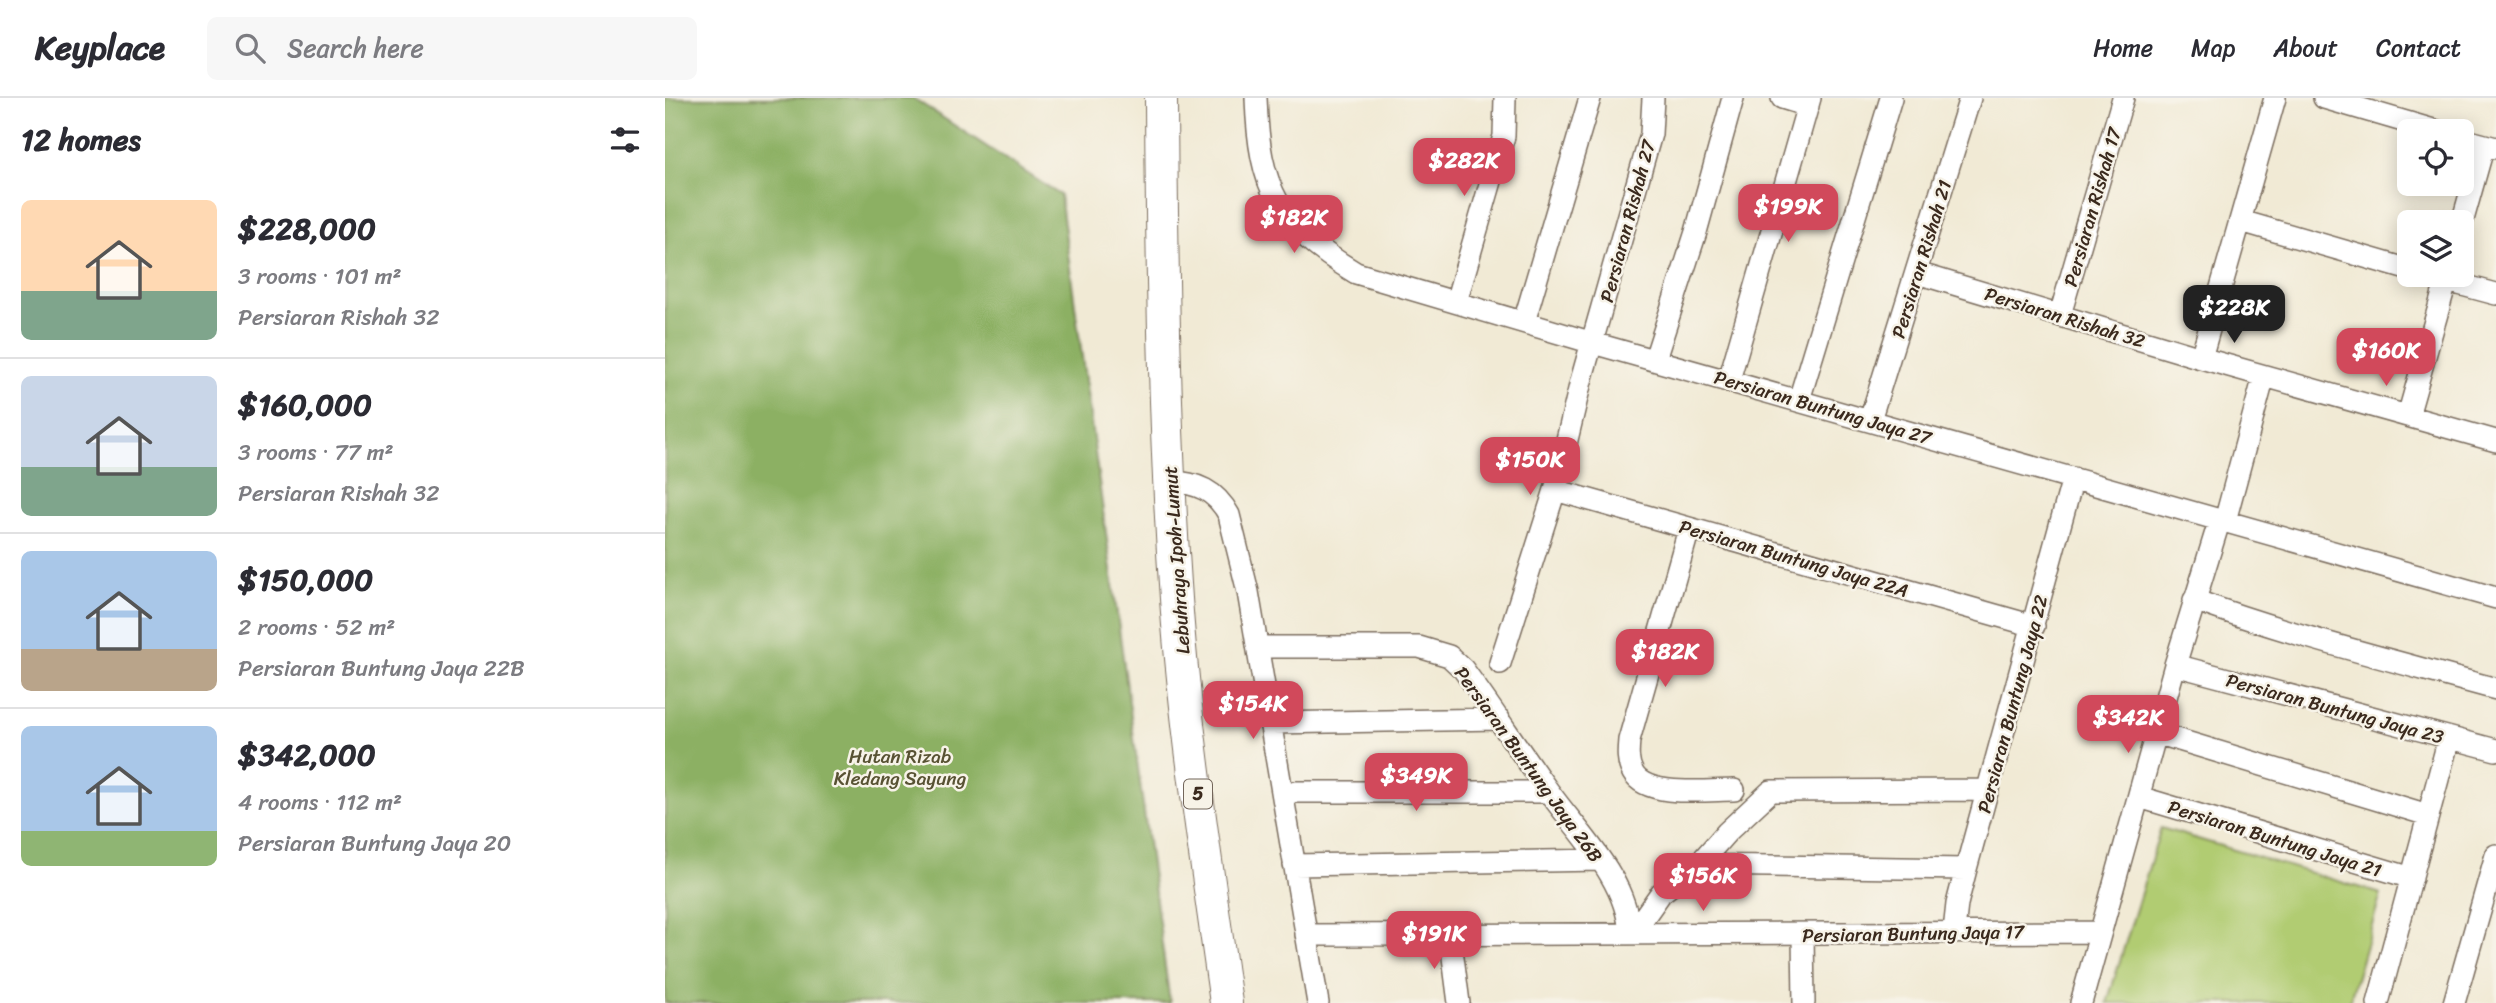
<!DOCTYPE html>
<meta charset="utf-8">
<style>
:root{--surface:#fff;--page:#f7f7f7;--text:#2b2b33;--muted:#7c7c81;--line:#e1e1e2;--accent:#d1495b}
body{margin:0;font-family:Sriracha,sans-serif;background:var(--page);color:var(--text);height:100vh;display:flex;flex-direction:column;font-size:26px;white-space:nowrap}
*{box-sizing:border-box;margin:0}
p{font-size:23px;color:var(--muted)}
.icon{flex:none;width:38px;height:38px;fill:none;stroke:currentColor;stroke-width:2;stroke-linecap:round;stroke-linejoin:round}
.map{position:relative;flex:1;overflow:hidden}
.panel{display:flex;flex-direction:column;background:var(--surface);width:665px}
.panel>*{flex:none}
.buttons{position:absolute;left:1732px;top:21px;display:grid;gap:14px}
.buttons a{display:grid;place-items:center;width:77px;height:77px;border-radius:10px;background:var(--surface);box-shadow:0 4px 18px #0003;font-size:35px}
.price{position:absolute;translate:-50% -60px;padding:0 16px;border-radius:14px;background:var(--accent);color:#fff;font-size:23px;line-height:46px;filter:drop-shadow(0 2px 4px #0008)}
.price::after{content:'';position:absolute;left:50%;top:42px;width:21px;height:16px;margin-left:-10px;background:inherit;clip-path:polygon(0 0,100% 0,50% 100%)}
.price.on{background:#222;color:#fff}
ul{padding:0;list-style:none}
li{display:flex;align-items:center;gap:21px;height:175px;padding:0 21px}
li+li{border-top:2px solid var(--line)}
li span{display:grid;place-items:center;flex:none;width:196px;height:140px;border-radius:10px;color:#555}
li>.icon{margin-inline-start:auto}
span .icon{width:84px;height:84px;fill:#fffc;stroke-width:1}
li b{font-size:30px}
h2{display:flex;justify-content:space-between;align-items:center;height:84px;padding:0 21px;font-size:30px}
header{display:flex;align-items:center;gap:42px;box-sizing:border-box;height:98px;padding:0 35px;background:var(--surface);border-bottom:2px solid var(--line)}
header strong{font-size:33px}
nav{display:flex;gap:38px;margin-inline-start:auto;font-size:24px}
.search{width:490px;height:63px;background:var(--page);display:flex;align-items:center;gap:18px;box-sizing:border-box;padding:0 24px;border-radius:10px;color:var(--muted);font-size:26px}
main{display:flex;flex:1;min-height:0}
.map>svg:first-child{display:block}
.green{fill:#b1cc72;stroke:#767b48;stroke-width:2}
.forest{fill:#8cb064;stroke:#646d41;stroke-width:2}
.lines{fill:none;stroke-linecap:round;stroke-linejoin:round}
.minor-casing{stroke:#7b6d5e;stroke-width:24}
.highway-casing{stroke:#7b6d5e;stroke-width:34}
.minor{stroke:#fff;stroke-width:21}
.highway{stroke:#fff;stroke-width:32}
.labels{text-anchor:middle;stroke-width:5;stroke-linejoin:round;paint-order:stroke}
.shield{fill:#f7f3e8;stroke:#73665b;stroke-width:2}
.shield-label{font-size:18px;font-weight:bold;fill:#3b2a1e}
.street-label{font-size:19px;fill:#3b2a1e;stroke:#f7f3e8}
.park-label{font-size:19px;fill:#585233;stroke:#f7f3e8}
</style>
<header>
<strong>Keyplace</strong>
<div class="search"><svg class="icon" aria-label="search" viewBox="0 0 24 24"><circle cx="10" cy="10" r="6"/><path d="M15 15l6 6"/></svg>Search here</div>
<nav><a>Home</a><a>Map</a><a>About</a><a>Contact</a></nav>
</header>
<main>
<section class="panel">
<h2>12 homes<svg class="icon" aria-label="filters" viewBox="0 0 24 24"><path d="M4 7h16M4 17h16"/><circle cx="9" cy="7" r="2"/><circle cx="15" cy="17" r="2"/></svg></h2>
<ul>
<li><span style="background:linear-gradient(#ffd9b3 65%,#7fa58c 0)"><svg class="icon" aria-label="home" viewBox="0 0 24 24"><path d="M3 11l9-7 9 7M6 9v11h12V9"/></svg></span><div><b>$228,000</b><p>3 rooms · 101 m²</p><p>Persiaran Rishah 32</p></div></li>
<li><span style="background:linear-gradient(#c9d6e8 65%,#7fa58c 0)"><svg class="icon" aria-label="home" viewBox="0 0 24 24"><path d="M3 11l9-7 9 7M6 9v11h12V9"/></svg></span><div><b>$160,000</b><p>3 rooms · 77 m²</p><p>Persiaran Rishah 32</p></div></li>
<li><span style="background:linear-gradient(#a9c7e8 70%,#b9a48a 0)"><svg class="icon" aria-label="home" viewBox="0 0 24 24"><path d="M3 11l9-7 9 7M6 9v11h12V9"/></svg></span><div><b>$150,000</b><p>2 rooms · 52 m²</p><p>Persiaran Buntung Jaya 22B</p></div></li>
<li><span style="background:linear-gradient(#a9c7e8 75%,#8fb573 0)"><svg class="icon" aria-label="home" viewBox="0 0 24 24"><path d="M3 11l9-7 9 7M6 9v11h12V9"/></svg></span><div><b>$342,000</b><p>4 rooms · 112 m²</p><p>Persiaran Buntung Jaya 20</p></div></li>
</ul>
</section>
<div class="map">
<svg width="1831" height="905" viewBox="0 0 1831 905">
<rect width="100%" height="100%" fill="#f7f3e8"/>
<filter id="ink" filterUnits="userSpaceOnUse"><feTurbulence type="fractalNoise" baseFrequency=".0143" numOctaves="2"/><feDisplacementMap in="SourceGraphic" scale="14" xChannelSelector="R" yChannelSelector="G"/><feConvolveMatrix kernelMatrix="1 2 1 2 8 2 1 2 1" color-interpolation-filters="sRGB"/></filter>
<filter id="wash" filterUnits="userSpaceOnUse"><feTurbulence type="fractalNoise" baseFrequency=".00686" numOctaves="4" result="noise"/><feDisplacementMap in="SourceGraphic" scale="28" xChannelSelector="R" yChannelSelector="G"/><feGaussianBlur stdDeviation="1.57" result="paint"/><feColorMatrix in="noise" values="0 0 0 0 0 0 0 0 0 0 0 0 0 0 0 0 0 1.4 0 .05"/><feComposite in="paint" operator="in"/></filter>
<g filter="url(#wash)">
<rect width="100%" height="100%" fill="#f1ead5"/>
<path class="green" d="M1496,730L1716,796L1684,905H1442Z"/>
<path class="forest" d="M0,0H248L395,97L505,905H0Z"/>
</g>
<g filter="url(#ink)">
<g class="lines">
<g class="minor-casing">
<path id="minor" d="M591,0C594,91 613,128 691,175L928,245L1831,500
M1117,0L1143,8
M1659,0L1772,33
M1797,41L1831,50
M1576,123L1745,172
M1797,125L1819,47
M1252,175L1536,260L1831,343
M1760,177L1831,196
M791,204L839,38L840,0
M1395,217L1458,0
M859,224L925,0
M1536,260L1610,0
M990,261L1031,134L1068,0
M1064,282L1145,0
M1134,302L1226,0
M1743,318L1783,177
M1205,322L1305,0
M505,384C532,384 551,393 564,417L583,494L653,905
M890,392L1369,528
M1560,423L1599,278
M1024,431L964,642C963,653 962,664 968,675C982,700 1043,692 1069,692
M1529,502C1628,538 1730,563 1831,591
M593,549H754L784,558L798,571C828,612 855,654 884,694C915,737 962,781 965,836
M835,565L890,392L916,283L986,36L988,0
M1510,567L1831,652
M607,625L834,621
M1491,635L1763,717
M617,694H884
M1474,699L1747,780
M629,767L936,762
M1033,767L1301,771
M1289,833L1292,806L1301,771L1408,380
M785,836L794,905
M978,836L977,822L996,795L1033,767L1062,734L1106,693L1323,692
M1138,836L1139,905
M641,837L1434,834
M1416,905L1510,567L1555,421
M1713,905L1784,640
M1789,905L1831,757"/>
</g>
<g class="highway-casing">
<path id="highway" d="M496,0C497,162 499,324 510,486C519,626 542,766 561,905"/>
</g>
<use href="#minor" class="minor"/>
<use href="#highway" class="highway"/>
</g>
</g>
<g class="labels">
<rect class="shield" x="519" y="681.5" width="28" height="29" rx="5"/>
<g class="shield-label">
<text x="533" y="702">5</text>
</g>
<g class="street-label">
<text transform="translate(1427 109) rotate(-74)" y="7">Persiaran Rishah 17</text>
<text transform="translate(962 123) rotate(-75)" y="7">Persiaran Rishah 27</text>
<text transform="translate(1256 161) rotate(-73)" y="7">Persiaran Rishah 21</text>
<text transform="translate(1400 219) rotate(17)" y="7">Persiaran Rishah 32</text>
<text transform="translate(1158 309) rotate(16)" y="7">Persiaran Buntung Jaya 27</text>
<text transform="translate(1129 460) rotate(16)" y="7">Persiaran Buntung Jaya 22A</text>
<text transform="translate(511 462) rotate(-94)" y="7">Lebuhraya Ipoh-Lumut</text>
<text transform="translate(1347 606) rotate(-75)" y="7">Persiaran Buntung Jaya 22</text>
<text transform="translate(1670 610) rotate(15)" y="7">Persiaran Buntung Jaya 23</text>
<text transform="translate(864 666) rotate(54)" y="7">Persiaran Buntung Jaya 26B</text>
<text transform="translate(1610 740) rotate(17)" y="7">Persiaran Buntung Jaya 21</text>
<text transform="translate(1248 835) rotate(-1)" y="7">Persiaran Buntung Jaya 17</text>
</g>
<g class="park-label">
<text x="235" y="665">Hutan Rizab<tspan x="235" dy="22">Kledang Sayung</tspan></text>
</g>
</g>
</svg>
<div class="buttons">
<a><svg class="icon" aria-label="locate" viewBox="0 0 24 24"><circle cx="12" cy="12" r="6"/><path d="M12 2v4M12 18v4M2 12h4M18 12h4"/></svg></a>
<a><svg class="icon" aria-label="layers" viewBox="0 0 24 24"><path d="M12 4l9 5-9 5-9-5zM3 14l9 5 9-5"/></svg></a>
</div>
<b class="price" style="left:799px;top:100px">$282K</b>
<b class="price" style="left:1123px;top:146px">$199K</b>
<b class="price" style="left:629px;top:157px">$182K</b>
<b class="price on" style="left:1569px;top:247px">$228K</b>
<b class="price" style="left:1721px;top:290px">$160K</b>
<b class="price" style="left:865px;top:399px">$150K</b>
<b class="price" style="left:1000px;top:591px">$182K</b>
<b class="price" style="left:588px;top:643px">$154K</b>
<b class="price" style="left:1463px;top:657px">$342K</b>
<b class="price" style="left:751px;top:715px">$349K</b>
<b class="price" style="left:1038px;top:815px">$156K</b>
<b class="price" style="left:769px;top:873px">$191K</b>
</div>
</main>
